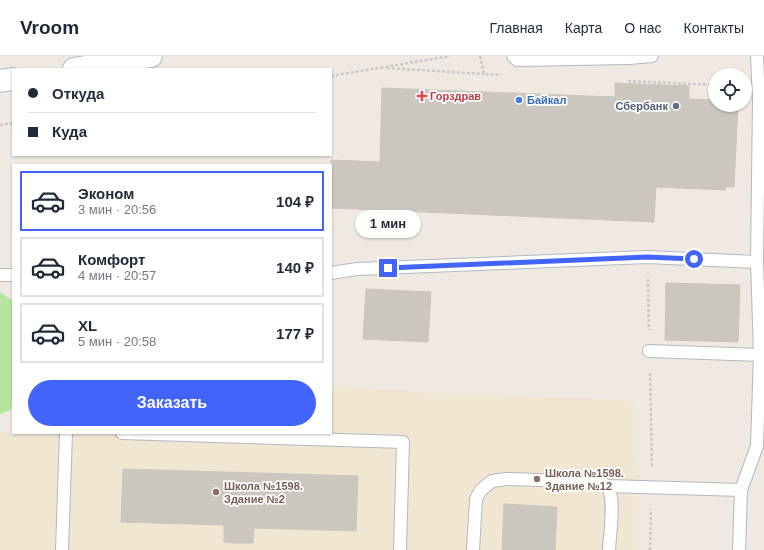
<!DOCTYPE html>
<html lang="ru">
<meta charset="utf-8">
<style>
:root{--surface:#fff;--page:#f2f2f3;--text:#1f2937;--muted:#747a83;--line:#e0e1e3;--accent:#4264fb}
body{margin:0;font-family:Helvetica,sans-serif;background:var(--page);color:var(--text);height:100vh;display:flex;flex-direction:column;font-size:15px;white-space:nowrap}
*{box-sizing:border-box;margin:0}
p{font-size:13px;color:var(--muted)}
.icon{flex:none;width:22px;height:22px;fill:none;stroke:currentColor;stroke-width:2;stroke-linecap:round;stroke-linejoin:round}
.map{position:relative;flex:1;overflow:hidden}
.drawer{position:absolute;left:12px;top:108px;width:320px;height:270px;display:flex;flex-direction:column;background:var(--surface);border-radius:0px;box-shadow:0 1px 3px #0004}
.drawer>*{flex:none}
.banner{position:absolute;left:12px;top:12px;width:320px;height:88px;border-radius:0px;box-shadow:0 1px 3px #0004;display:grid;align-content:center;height:88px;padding:0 16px;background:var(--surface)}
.controls{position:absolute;left:708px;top:12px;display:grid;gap:8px}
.controls a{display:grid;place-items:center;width:44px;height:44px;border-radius:50%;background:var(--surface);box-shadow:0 1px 3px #0004;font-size:20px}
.end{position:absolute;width:18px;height:18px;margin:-9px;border:5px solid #4264fb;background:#fff;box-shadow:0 0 0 2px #fff}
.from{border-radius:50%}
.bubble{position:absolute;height:28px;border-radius:14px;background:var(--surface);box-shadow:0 1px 3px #0004;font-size:13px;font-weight:600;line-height:28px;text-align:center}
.banner b{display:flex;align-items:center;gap:14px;height:38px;font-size:15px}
.banner b+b{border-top:1px solid var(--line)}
.banner i{width:10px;height:10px;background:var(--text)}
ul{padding:7px 0 0;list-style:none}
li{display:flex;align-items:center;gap:12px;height:60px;margin:0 8px 6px;padding:0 8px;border:2px solid var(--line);border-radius:0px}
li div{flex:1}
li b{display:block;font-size:15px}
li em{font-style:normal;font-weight:600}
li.selected{border-color:var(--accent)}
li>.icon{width:36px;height:36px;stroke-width:1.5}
.primary-button{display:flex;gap:8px;margin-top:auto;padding:8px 16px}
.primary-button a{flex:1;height:46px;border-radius:24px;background:var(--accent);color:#fff;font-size:16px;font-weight:600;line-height:46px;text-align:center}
header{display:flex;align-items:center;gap:24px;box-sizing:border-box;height:56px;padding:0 20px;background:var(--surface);border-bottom:1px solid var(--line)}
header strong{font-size:19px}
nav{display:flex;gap:22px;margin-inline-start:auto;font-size:14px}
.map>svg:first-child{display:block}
.education{fill:#f0e6d1}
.green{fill:#b6e59e}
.building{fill:#cbc7bf;stroke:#cbc5ba}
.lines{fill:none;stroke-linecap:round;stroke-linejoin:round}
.service-casing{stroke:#b4b7c1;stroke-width:14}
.secondary-casing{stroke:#b4b7c1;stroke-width:24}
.path{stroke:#c9c9c9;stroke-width:2.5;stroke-dasharray:3 2;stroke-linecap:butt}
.service{stroke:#fff;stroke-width:12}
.secondary{stroke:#fff;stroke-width:22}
.route{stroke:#4264fb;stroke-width:5}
.health-dot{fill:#e0444e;stroke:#fff;stroke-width:1.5}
.shop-dot{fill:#3f7fe0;stroke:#fff;stroke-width:1.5}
.service-dot{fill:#5c6f8a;stroke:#fff;stroke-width:1.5}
.education-dot{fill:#8d6e63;stroke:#fff;stroke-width:1.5}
.labels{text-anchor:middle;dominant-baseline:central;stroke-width:3.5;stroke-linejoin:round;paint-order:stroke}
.health-label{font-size:11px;font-weight:bold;fill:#be3a42;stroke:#fff;text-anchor:start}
.shop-label{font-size:11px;font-weight:bold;fill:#366cbe;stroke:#fff;text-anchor:start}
.service-label{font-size:11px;font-weight:bold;fill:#4e5e75;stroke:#fff;text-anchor:end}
.education-label{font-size:11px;font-weight:bold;fill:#785e54;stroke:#fff;text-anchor:start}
</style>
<header>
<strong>Vroom</strong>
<nav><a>Главная</a><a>Карта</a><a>О нас</a><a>Контакты</a></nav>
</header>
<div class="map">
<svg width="764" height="494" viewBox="0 0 764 494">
<rect width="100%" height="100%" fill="#efe9e1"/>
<polygon class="education" points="331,330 437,337 622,344 630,346 635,351 638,358 636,415 640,415 638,494 0,494 0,375 13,375 13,377 331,377"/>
<polygon class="green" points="0,236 10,243 13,244 13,347 10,354 0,358"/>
<g class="building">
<polygon points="615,27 689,30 689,43 715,44 715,49 738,49 734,131 726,131 725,134 656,131 654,166 331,152 331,104 380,106 382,32 615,41"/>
<polygon points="666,227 740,229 738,286 665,284"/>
<polygon points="366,233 431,236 428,286 363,283"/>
<polygon points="123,413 358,420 356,475 254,472 253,487 235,487 224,486 224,469 121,466"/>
<polygon points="504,448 557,451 555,494 502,494"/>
</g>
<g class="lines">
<g class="service-casing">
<g id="service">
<polyline points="513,0 517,4 629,2 652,0"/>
<polyline points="331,217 357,213 647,201 757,206 759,44 757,0"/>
<polyline points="0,219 13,219"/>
<polyline points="649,295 760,299"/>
<polyline points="122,377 403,386 400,494"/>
<path d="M 608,430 C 615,444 610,477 609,494"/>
<polyline points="741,434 757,390 760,299 757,206"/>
<polyline points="62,494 66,377"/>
<polyline points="473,494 476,443 481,434 492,425 506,423 600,426 608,430 741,434 739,494"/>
</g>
</g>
<g class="secondary-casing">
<g id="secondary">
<polyline points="74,13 151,0"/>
<polyline points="0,25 13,23"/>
</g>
</g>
<g class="path">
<polyline points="480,0 484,18 501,19"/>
<polyline points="387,12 484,18"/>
<polyline points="331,20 450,0"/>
<polyline points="628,25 715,29"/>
<polyline points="0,69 13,67"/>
<polyline points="648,223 649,274"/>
<polyline points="650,317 652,412"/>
<polyline points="650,494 651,453"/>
</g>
<use href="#service" class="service"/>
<use href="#secondary" class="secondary"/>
</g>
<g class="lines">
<polyline class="route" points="388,212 647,201 694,203"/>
</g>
<path class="health-dot" d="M420 34h4v4h4v4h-4v4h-4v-4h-4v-4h4z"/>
<circle class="shop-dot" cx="519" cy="44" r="4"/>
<circle class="service-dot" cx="676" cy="50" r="4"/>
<g class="education-dot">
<circle cx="537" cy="423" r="4"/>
<circle cx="216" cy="436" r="4"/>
</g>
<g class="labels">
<g class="health-label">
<text x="430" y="40">Горздрав</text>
</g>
<g class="shop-label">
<text x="527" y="44">Байкал</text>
</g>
<g class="service-label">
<text x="668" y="50">Сбербанк</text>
</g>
<g class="education-label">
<text x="545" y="417">Школа №1598.<tspan x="545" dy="13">Здание №12</tspan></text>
<text x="224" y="430">Школа №1598.<tspan x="224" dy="13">Здание №2</tspan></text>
</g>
</g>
</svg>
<div class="controls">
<a><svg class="icon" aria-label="locate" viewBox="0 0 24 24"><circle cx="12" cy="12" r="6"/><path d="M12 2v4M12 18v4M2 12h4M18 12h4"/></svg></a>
</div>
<i class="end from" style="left:694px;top:203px"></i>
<i class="end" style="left:388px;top:212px"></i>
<div class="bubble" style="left:355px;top:154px;width:66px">1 мин</div>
<div class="banner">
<b><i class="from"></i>Откуда</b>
<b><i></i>Куда</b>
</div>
<section class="drawer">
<ul>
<li class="selected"><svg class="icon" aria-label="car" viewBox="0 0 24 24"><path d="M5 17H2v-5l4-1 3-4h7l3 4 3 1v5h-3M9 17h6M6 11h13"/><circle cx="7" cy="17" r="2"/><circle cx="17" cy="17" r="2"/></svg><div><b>Эконом</b><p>3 мин · 20:56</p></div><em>104 ₽</em></li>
<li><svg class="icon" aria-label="car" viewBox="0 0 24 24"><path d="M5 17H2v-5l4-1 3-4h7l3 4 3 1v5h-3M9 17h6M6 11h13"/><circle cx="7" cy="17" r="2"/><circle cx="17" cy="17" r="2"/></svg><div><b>Комфорт</b><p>4 мин · 20:57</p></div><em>140 ₽</em></li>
<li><svg class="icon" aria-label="car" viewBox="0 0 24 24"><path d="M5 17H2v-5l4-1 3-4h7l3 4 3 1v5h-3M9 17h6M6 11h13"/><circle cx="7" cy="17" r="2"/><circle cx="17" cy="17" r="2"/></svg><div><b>XL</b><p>5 мин · 20:58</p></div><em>177 ₽</em></li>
</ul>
<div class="primary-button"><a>Заказать</a></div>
</section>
</div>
